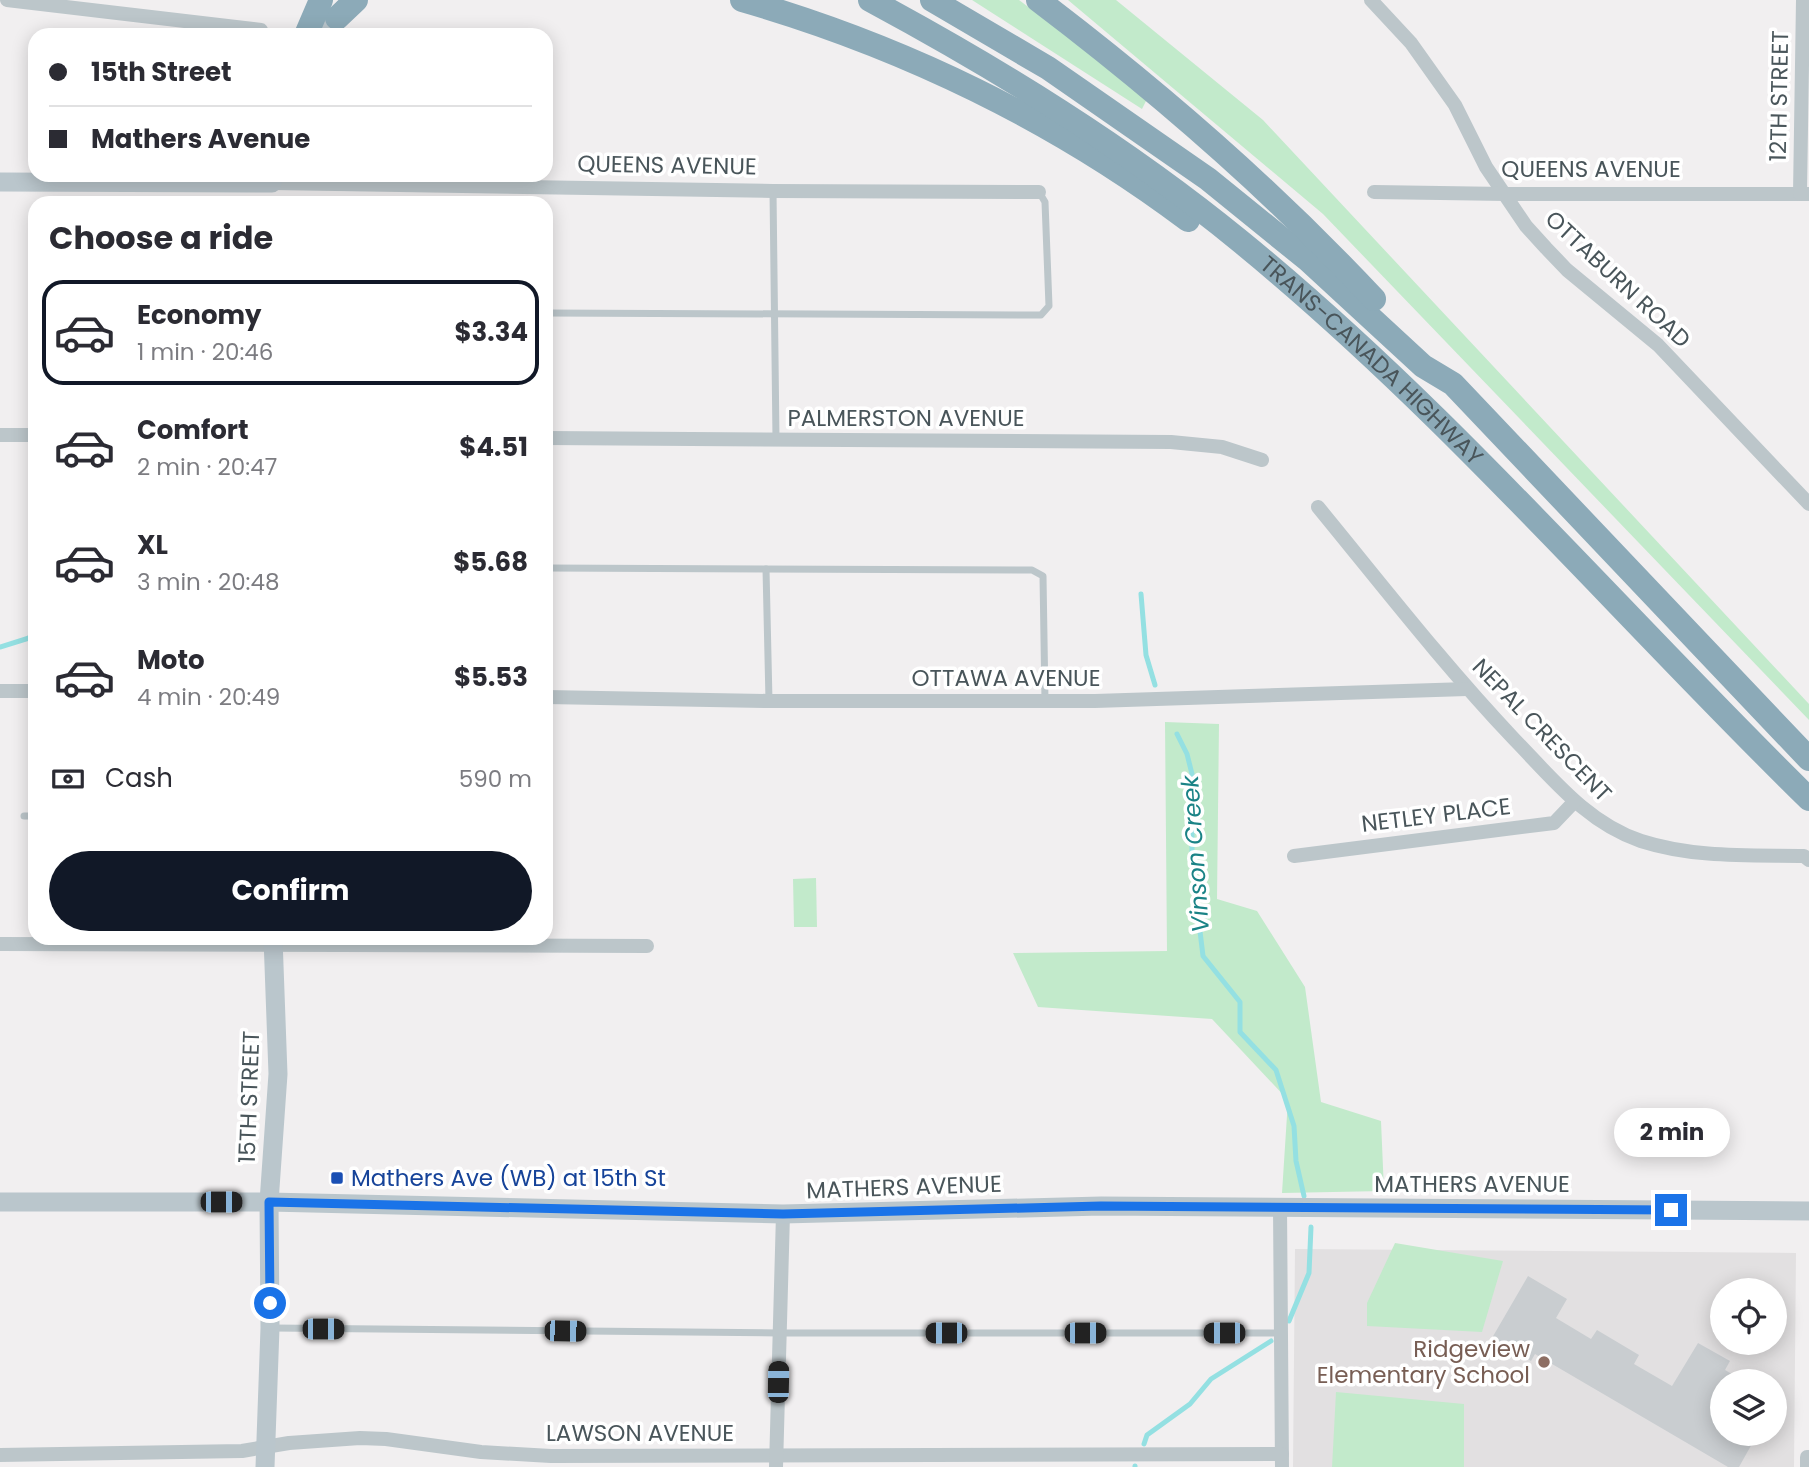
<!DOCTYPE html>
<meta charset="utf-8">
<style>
:root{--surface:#fff;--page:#f2f2f3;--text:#2b2b33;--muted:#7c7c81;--line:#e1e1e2;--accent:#111827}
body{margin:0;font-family:Poppins,sans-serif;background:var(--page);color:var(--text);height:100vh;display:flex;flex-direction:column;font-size:26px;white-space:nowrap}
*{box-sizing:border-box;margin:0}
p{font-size:23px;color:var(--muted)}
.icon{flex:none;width:38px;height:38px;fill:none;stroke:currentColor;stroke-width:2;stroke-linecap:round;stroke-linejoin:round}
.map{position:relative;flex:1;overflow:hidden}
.sheet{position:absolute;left:28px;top:196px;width:525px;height:749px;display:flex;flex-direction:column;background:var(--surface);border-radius:21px;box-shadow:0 4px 18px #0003}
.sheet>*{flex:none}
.hud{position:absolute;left:28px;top:28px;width:525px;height:154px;border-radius:21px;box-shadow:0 4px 18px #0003;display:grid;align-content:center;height:154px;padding:0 21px;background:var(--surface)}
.tools{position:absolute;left:1710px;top:1278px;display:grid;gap:14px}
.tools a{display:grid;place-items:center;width:77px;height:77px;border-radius:50%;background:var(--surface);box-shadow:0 4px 18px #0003;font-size:35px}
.end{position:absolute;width:32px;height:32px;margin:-16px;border:9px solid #1a73e8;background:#fff;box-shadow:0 0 0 4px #fff}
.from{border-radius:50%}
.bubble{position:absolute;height:49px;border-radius:24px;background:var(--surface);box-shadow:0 4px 18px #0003;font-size:23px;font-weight:700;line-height:49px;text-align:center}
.car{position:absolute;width:21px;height:42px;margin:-21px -10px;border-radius:9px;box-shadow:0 0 5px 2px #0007;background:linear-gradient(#222 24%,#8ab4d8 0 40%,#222 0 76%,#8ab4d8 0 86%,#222 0)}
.hud b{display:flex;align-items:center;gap:24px;height:66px;font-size:26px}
.hud b+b{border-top:2px solid var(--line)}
.hud i{width:18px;height:18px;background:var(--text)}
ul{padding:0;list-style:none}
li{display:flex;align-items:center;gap:21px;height:105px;margin:0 14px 10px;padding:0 7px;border:4px solid transparent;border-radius:21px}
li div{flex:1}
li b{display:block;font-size:26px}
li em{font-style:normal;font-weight:700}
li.current{border-color:var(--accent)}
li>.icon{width:63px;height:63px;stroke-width:1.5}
h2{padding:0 21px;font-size:32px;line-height:84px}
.pay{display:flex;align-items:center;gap:18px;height:77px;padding:0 21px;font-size:26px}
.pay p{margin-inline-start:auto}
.button{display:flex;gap:14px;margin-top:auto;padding:14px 21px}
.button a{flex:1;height:80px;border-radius:42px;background:var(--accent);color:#fff;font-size:28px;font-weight:700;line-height:80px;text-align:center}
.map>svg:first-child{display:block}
.education{fill:#e2e0e1;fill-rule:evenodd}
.green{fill:#c2eacb}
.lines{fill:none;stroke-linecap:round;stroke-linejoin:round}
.stream{stroke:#94e0e2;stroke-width:5}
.building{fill:#c9cdd0}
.lane{stroke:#bcc6ca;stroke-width:7}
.street{stroke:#bcc6ca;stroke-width:14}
.secondary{stroke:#bac6cc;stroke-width:19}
.highway{stroke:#8caab8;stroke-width:24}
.route{stroke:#1a73e8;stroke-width:9}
.transit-dot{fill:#1a4fb4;stroke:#fff;stroke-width:2.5}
.education-dot{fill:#8d6e63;stroke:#fff;stroke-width:2.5}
.labels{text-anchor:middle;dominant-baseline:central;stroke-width:7;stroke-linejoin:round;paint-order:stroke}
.street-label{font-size:23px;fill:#49555a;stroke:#fff}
.transit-label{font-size:23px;fill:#164399;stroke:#fff;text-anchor:start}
.education-label{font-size:23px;fill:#785e54;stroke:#fff;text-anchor:end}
.water-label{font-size:24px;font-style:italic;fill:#1a8386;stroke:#fff}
</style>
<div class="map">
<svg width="1809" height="1467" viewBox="0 0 1809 1467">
<rect width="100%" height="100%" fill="#f1eff0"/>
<path class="education" d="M 1295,1249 L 1796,1253 L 1794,1467 L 1293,1467 ZM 1722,1290 L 1774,1290 L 1774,1342 L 1722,1342 ZM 1722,1381 L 1774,1381 L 1774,1433 L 1722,1433 Z"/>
<g class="green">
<polygon points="972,0 1019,0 1148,97 1142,109"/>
<polygon points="1068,0 1116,0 1263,120 1809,704 1809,720 1323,214"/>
<polygon points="1165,722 1219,724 1217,899 1257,911 1305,987 1321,1102 1381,1121 1384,1191 1282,1193 1288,1100 1212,1019 1038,1007 1013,953 1167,951"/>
<polygon points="816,878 817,927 794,927 793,879"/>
<polygon points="1395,1243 1503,1261 1482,1332 1367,1326 1367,1303"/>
<polygon points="1336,1392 1464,1404 1464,1467 1332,1467"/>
</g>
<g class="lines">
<g class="stream">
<polyline points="1141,594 1146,655 1155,685"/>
<polyline points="0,647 29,638 35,629"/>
<polyline points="1177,734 1187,754 1192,774 1192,865 1203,956 1240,1002 1240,1032 1276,1070 1294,1126 1296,1161 1304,1196"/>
<polyline points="1289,1321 1309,1273 1311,1227"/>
<polyline points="1144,1444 1147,1435 1190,1404 1211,1379 1271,1341"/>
<polyline points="1135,1467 1135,1466"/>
</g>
</g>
<polygon class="building" points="1528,1276 1567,1299 1556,1318 1591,1339 1597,1330 1639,1355 1634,1364 1672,1386 1698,1343 1730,1361 1725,1370 1744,1381 1722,1381 1722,1433 1758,1433 1739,1467 1728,1467 1535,1354 1531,1361 1492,1338"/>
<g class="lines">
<g class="lane">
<polyline points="773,191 776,439"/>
<polyline points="546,313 1041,315 1049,306 1045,202 1039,192"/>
<polyline points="546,568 1032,570 1043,576 1045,701"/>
<polyline points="766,569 769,701"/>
<polyline points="24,816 35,816"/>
<polyline points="273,1328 779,1333 1280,1333"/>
</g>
<g class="street">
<polyline points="7,0 261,30"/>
<polyline points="1371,0 1411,43 1455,105 1486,167 1526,226 1546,248 1567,270 1658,345 1809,504"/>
<polyline points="272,183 773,191 1039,192"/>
<polyline points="1374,192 1506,194 1809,194"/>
<polyline points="1800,194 1803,0"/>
<polyline points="0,435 35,435"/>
<polyline points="546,438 1171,442 1222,447 1262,460"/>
<path d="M 1318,507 C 1382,585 1444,665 1514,739 C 1552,778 1587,823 1641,841 C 1694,858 1749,855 1804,856 L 1809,860"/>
<polyline points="0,691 35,691"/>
<polyline points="546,697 769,701 1095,701 1467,689"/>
<polyline points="1294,856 1554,823 1574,802"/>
<polyline points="0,944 647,946"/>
<polyline points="1280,1207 1282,1467"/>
<polyline points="0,1455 242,1451 289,1443 360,1438 386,1439 481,1452 551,1456 1282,1454"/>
<polyline points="776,1467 783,1214"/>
<polyline points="1807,1467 1807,1457 1809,1457"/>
</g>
<g class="secondary">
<polyline points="318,35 335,22 344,8"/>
<polyline points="0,182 272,183"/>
<polyline points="0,1202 269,1202 783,1214 1101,1206 1809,1211"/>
<polyline points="265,1467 270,1328 269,1202 278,1074 273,938"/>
</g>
<g class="highway">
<path d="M 742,0 C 902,46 1055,120 1188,220"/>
<path id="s1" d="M 870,0 C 1000,70 1125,147 1240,241 C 1446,409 1619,613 1809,799"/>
<polyline points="932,0 1048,68 1208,179 1308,260 1423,366 1453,384 1809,759"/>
<path d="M 1038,0 C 1158,91 1271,189 1374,299"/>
<polyline points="337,18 356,0"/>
<polyline points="306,35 321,0"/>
</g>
</g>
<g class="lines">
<polyline class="route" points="270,1303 269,1202 783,1214 1101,1206 1671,1210"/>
</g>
<rect class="transit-dot" x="330" y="1171" width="14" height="14" rx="3.5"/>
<circle class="education-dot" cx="1544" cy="1362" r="7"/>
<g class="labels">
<g class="street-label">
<text transform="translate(1779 96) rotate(-89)">12TH STREET</text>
<text transform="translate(667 165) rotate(1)">QUEENS AVENUE</text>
<text x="1591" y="169">QUEENS AVENUE</text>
<text transform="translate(1618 279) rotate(43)">OTTABURN ROAD</text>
<text stroke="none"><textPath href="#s1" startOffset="620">TRANS-CANADA HIGHWAY</textPath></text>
<text x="906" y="418">PALMERSTON AVENUE</text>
<text x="1006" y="678">OTTAWA AVENUE</text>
<text transform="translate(1542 730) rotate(46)">NEPAL CRESCENT</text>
<text transform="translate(1436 815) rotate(-7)">NETLEY PLACE</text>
<text transform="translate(249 1097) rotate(-88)">15TH STREET</text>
<text x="1472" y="1184">MATHERS AVENUE</text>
<text transform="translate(904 1187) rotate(-2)">MATHERS AVENUE</text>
<text x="640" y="1433">LAWSON AVENUE</text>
</g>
<g class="transit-label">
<text x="351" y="1178">Mathers Ave (WB) at 15th St</text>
</g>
<g class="education-label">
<text x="1530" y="1349">Ridgeview<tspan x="1530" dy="26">Elementary School</tspan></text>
</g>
<g class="water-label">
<text transform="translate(1195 854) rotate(-94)">Vinson Creek</text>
</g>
</g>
</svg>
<div class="tools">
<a><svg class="icon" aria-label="locate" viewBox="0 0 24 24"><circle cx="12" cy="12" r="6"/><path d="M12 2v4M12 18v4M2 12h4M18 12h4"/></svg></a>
<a><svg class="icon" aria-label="layers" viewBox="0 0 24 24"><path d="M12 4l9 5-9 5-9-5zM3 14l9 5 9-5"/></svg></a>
</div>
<i class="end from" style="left:270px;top:1303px"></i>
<i class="end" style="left:1671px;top:1210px"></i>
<div class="bubble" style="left:1614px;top:1108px;width:116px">2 min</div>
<i class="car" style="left:221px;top:1202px;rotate:90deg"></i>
<i class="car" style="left:323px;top:1329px;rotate:90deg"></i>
<i class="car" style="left:565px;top:1331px;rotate:91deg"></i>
<i class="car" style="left:946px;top:1333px;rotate:270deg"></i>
<i class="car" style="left:1085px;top:1333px;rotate:90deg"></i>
<i class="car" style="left:1224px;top:1333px;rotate:270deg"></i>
<i class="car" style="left:778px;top:1382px;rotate:1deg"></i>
<div class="hud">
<b><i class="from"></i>15th Street</b>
<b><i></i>Mathers Avenue</b>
</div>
<section class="sheet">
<h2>Choose a ride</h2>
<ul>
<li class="current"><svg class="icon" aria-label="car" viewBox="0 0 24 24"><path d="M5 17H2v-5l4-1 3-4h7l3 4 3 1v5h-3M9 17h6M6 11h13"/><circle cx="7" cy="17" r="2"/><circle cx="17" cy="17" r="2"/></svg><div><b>Economy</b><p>1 min · 20:46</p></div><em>$3.34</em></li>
<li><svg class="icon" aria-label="car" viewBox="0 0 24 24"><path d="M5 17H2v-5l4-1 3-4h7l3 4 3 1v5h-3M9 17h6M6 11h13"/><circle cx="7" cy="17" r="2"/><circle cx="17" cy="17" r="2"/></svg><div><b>Comfort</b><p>2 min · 20:47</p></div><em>$4.51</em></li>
<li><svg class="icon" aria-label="car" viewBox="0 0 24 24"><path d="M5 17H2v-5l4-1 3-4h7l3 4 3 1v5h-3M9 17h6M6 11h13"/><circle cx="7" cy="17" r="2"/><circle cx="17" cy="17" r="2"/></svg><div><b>XL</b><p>3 min · 20:48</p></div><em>$5.68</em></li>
<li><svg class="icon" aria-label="car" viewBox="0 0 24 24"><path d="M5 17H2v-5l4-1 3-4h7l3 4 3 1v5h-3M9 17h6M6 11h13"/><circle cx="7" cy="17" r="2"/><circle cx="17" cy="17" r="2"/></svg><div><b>Moto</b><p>4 min · 20:49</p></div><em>$5.53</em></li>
</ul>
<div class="pay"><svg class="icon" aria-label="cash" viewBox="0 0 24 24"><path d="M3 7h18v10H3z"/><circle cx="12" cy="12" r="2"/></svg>Cash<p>590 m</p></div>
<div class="button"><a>Confirm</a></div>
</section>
</div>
